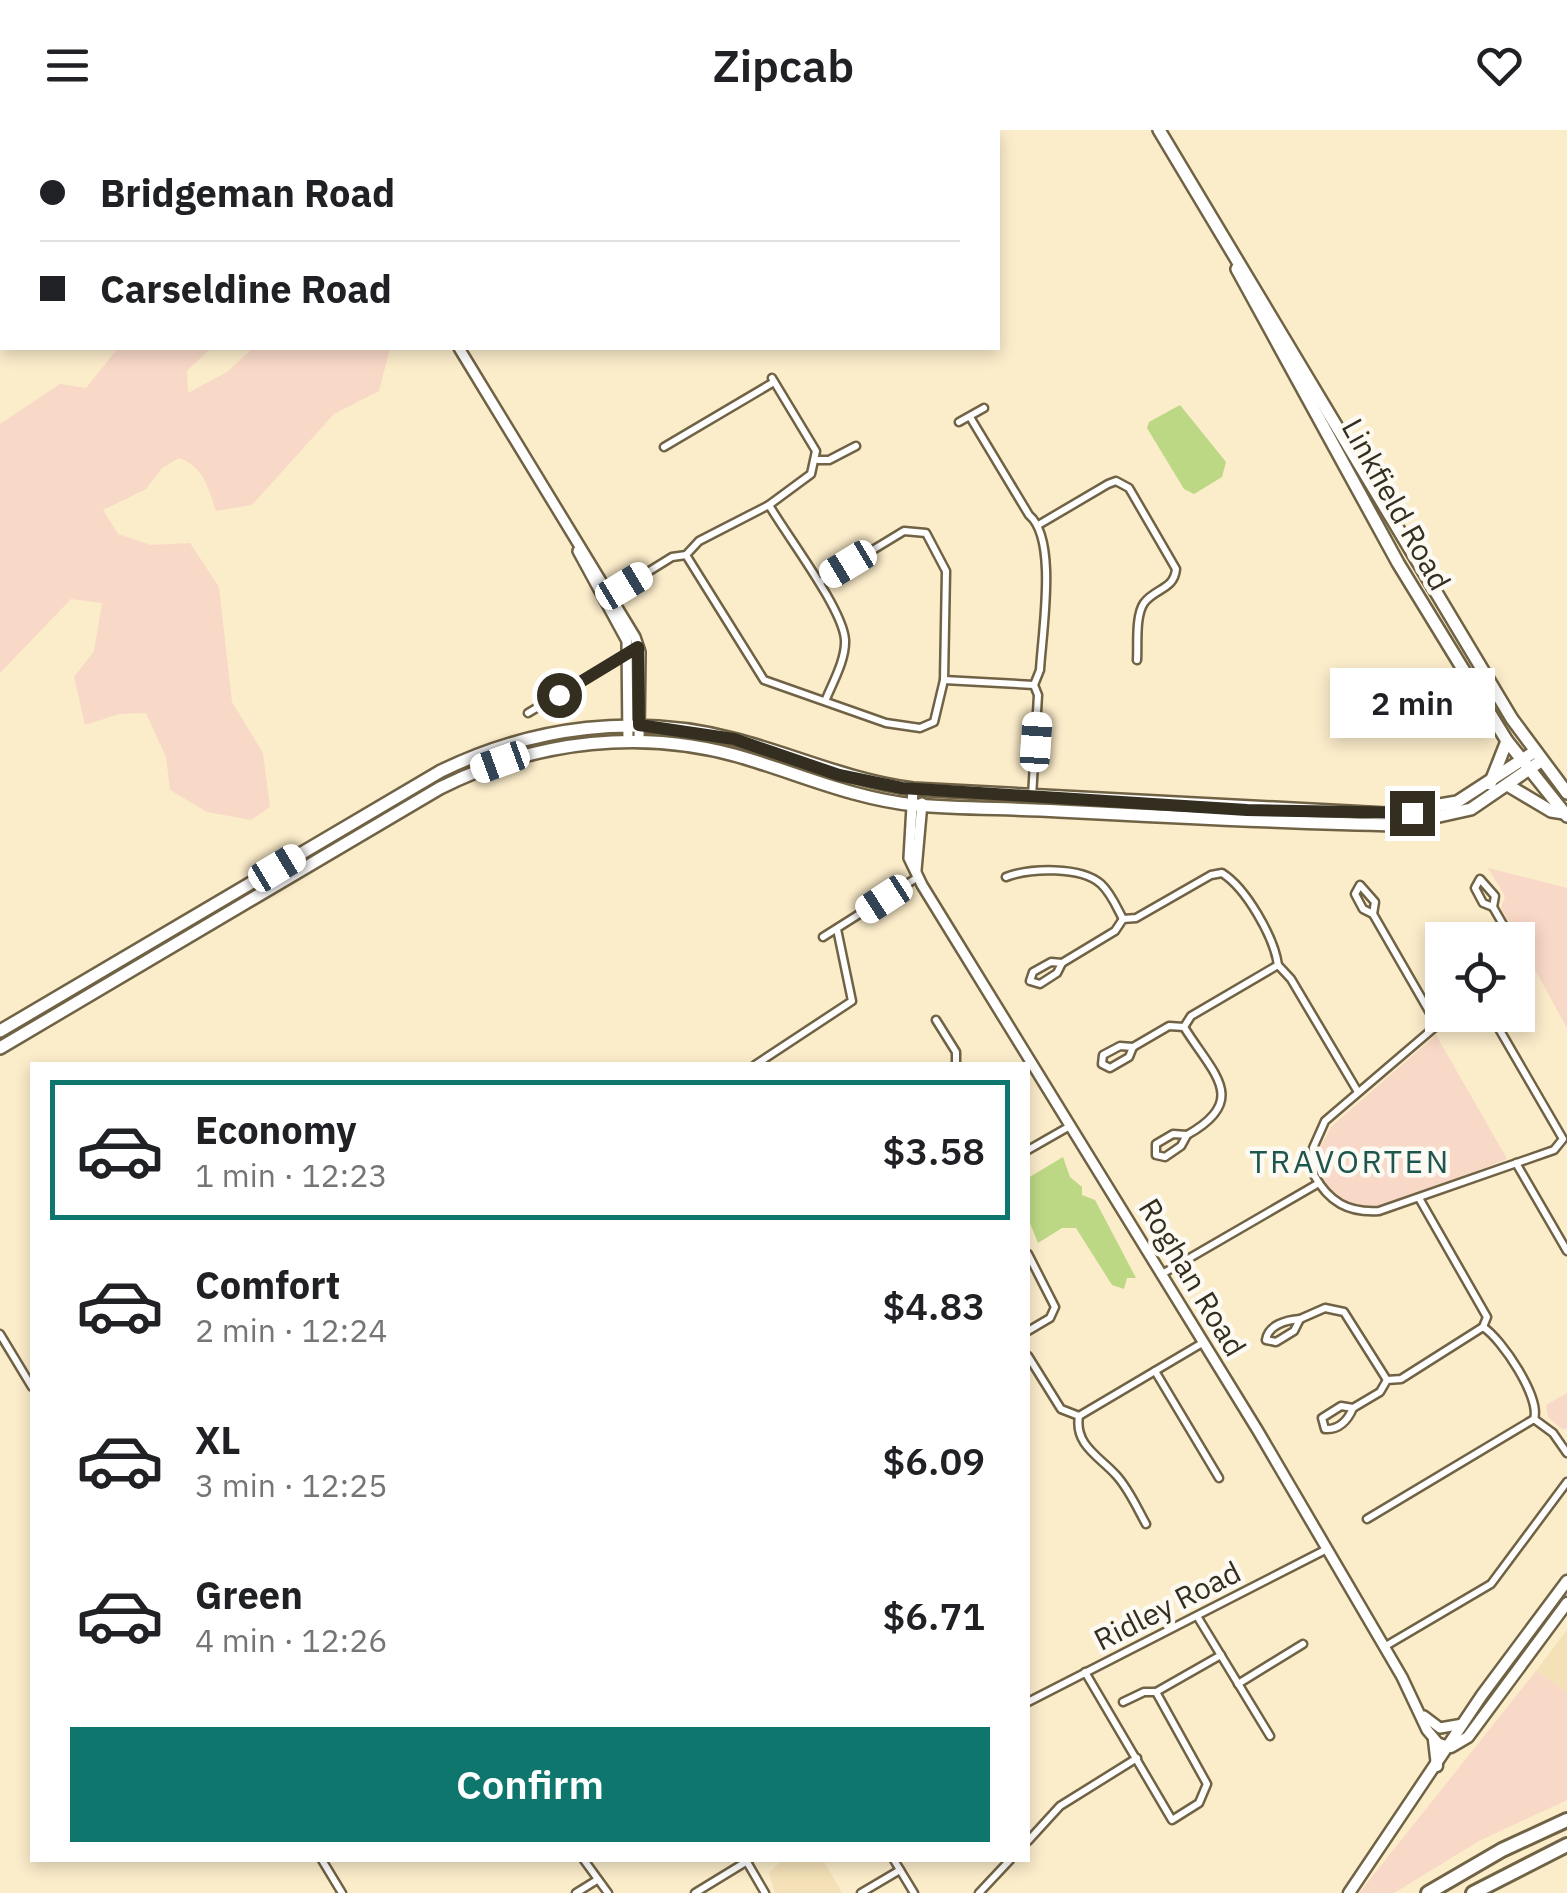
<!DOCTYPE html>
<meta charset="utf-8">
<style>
:root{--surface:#fff;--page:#f2f2f2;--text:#202124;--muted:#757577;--line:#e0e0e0;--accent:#0f766e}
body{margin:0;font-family:"IBM Plex Sans",sans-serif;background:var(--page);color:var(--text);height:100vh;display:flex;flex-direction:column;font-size:38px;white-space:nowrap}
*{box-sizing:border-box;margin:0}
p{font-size:32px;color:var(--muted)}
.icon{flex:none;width:55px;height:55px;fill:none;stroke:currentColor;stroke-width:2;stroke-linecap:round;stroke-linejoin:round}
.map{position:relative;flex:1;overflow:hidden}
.sheet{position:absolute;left:30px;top:932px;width:1000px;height:800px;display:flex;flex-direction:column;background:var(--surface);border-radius:0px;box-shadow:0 5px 15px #0003}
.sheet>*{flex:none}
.top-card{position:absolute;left:0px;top:0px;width:1000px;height:220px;box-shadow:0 5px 15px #0003;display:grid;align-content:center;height:220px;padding:0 40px;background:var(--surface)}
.buttons{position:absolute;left:1425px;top:792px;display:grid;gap:20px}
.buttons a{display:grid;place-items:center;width:110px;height:110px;border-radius:0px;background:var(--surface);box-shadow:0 5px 15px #0003;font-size:50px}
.end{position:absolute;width:45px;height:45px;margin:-22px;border:12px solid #342e21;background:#fff;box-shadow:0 0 0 5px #fff}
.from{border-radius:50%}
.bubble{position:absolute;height:70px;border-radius:0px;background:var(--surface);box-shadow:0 5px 15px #0003;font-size:32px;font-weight:600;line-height:70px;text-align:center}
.car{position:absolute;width:30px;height:60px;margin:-30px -15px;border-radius:12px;box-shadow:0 0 8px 2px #0007;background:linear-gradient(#fff 24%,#345 0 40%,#fff 0 76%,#345 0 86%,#fff 0)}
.top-card b{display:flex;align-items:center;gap:35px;height:95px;font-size:38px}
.top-card b+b{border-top:2px solid var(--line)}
.top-card i{width:25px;height:25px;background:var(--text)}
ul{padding:18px 0 0;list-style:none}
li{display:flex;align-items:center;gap:30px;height:140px;margin:0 20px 15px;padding:0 20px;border:5px solid transparent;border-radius:0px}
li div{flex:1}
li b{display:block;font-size:38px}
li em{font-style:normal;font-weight:600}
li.on{border-color:var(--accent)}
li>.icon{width:90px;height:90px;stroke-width:1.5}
.cta{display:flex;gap:20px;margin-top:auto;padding:20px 40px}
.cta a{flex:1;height:115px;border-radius:0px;background:var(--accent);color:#fff;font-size:40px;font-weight:600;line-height:115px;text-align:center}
header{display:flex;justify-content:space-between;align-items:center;height:130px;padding:0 40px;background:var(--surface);font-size:45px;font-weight:600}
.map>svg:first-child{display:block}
.built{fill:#f4e1b8}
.green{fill:#f8d8c7}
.water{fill:#bcd885}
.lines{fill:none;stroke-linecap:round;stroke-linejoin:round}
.minor-casing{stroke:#706244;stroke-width:11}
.tertiary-casing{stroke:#706244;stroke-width:14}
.secondary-casing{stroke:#706244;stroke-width:15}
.primary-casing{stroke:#706244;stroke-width:16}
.motorway-casing{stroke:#706244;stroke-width:18}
.minor{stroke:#fff;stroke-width:6}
.tertiary{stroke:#fff;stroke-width:9}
.secondary{stroke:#fff;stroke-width:10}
.primary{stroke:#fff;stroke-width:11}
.motorway{stroke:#fff;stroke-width:12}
.route{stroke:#342e21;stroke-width:12}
.labels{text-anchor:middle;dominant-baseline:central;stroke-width:9;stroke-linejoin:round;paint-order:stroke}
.street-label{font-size:30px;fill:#342e21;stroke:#fdfaf3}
.neighbourhood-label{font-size:32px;letter-spacing:2.5px;fill:#1e564d;stroke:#fdfaf3}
</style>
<header><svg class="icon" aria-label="menu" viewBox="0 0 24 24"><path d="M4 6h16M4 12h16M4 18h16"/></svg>Zipcab<svg class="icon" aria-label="heart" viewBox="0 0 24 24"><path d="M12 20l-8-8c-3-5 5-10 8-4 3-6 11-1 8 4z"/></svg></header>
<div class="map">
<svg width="1567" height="1763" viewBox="0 0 1567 1763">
<rect width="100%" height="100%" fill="#fbecca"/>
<g class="built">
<polygon points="1567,1500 1567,1563 1536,1541"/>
<polygon points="782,1730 823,1730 842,1763 775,1763 769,1743"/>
</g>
<g class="green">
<polygon points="0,0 154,0 2,2 0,97"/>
<polygon points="328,0 525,0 526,2 329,2"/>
<path d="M 118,218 L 211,218 L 187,241 L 188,263 L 227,242 L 253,218 L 390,218 L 379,261 L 334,284 L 252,375 L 216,381 C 208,357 204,337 179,328 L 162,338 L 146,359 L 103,380 L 118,404 L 151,415 L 190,413 L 219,457 L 232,572 L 263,623 L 270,677 L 251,690 L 207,682 L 170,660 L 166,627 L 146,583 L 119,584 L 85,595 L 74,547 L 94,521 L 102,473 L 71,469 L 0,543 L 0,294 L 60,254 L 86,258 Z"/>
<polygon points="1488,738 1567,758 1567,898 1501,778 1505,766"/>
<path d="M 1436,905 L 1507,1029 C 1475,1041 1391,1079 1362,1077 C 1343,1075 1328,1060 1320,1043 L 1319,1019 L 1332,996 Z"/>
<polygon points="1567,1263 1567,1298 1563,1300 1548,1287 1546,1275"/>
<polygon points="1536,1541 1567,1563 1567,1670 1479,1711 1394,1763 1359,1763"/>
</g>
<g class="water">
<polygon points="1180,275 1226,332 1222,347 1194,364 1184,359 1147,298 1149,292"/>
<polygon points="1063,1027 1070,1047 1082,1057 1082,1065 1095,1070 1136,1148 1127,1148 1124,1159 1112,1155 1076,1098 1062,1098 1038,1113 1028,1088 1028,1048"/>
</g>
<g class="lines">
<g class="minor-casing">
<g id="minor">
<path d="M 970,287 L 1029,385 C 1058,409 1042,502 1040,540 L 1034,555 L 1038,565 L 1032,667"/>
<polyline points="959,292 984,278"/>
<polyline points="664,317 774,252"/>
<polyline points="818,330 829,330 856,316"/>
<path d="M 769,375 C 787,406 843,479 845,510 C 846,529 833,552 826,569"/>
<path d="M 1040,394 L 1108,354 L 1116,351 L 1129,358 L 1176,439 C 1174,460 1155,458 1144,473 C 1135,486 1138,515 1137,530"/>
<polyline points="686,425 764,550 886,593 920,598 934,592 944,550 946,441 926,403 904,401 820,452"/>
<polyline points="609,466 672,427 686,425 699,411 769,375 811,344 816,321 772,248"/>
<polyline points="944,550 1034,555"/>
<polyline points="528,583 639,517"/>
<path d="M 1006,747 C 1030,738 1081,736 1101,754 C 1111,763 1117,778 1123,789"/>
<polygon points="1480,749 1495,766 1493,777 1483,773 1475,758"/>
<polygon points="1360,755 1375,772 1373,784 1363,779 1355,764"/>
<polyline points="1493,777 1512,810"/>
<polyline points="1373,784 1437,895"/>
<polyline points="823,807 918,747"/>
<polygon points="1051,832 1062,833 1057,843 1040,854 1030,851 1033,842"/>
<path d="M 1062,833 L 1115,801 L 1123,789 L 1136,788 L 1211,745 L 1222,743 C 1246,758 1274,807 1278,835"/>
<path d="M 1449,885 L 1325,991 L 1313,1018 L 1314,1045 C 1329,1072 1348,1083 1379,1081 L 1554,1020 L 1563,1009 L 1491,885"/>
<polyline points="936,890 956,922 956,935"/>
<path d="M 1184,897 C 1213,944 1250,970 1187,1005"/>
<polygon points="1120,916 1133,917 1129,927 1110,938 1102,934 1103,925"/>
<polyline points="1133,917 1169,896 1184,897 1191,886 1278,835 1291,849 1358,962"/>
<polyline points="755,935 852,871 837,799"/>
<polygon points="1173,1004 1187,1005 1181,1016 1165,1027 1156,1025 1156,1014"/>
<polyline points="1028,1020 1070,996"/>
<polyline points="1516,1033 1567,1121"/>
<polyline points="1028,1124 1055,1177 1050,1188 1028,1201"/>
<polyline points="1162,1144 1319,1053"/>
<polyline points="1300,1189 1325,1178 1344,1182 1387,1250"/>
<path d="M 1300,1189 L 1294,1201 L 1276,1212 L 1266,1210 C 1268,1195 1286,1190 1300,1189 Z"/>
<polyline points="0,1204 32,1257"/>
<polyline points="1028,1226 1061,1279 1079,1286"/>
<polyline points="1155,1241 1219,1348"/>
<path d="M 1341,1276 L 1353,1278 C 1348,1290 1339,1300 1325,1299 L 1322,1288 Z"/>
<polyline points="1353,1278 1380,1262 1387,1250 1401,1249 1483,1197 1487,1187 1419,1068"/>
<polyline points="1534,1289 1553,1303 1567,1323"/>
<path d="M 1367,1389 L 1534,1289 C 1541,1268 1502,1209 1483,1197"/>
<path d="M 1146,1394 C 1137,1378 1129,1359 1116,1345 C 1100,1327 1074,1315 1079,1286 L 1204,1212"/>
<polyline points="1197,1486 1270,1606"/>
<polyline points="1384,1517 1491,1454 1567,1352"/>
<polyline points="1085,1542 1172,1690 1199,1673 1207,1654 1156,1562 1221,1525"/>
<polyline points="1238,1554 1303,1514"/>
<polyline points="1028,1572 1327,1419"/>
<polyline points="1123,1572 1144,1562 1156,1562"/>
<polyline points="1028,1711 1060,1676 1137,1628"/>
<polyline points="322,1730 342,1763"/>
<polyline points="584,1730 608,1763"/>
<polyline points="894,1730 914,1763"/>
<polyline points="747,1732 765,1763"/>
<polyline points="576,1763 597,1750"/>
<polyline points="695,1763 749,1730"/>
<polyline points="861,1763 900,1740"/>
<polyline points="979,1763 1010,1730"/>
</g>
</g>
<g class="tertiary-casing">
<g id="tertiary">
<polyline points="0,143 2,141"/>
<polyline points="459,218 635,507 640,522 639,611"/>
<polyline points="578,421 627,511 628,611"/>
<polyline points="913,659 909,728 922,755 1258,1301 1402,1547 1427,1600 1438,1613 1450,1617"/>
<polyline points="916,740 922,673"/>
<polyline points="1424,1586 1440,1598 1463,1594"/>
</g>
</g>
<g class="secondary-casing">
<g id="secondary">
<polyline points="1434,1610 1437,1636"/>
<polyline points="1451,1617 1468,1607 1567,1473"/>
<polyline points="1349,1763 1482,1565 1567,1451"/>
</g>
</g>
<g class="primary-casing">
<g id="primary">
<polyline points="1159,0 1512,589 1567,663"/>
<polyline points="1237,139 1398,433 1507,611 1567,686"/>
<polyline points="1490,654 1507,611"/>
<polyline points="1509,656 1551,681 1564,683"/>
<path d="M 0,901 L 441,641 C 534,596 637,583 737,610 C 797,626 851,651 913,659 L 1387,684 L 1457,672 L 1534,622"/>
<path d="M 0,918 L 440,658 C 536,610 645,597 748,629 C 804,646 856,669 915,675 C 963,679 1011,678 1059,681 C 1172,687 1285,693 1399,695 L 1471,679 L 1541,631"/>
</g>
</g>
<g class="motorway-casing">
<g id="motorway">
<polyline points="1428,1763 1502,1720 1567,1690"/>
<polyline points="1473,1763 1567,1715"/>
</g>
</g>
<use href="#minor" class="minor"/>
<use href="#tertiary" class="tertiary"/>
<use href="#secondary" class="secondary"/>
<use href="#primary" class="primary"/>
<use href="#motorway" class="motorway"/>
</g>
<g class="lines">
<polyline class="route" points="559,565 638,517 639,595 734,609 839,645 902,658 1247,680 1412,683"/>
</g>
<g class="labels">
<g class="street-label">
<text transform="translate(1397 374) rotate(61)">Linkfield Road</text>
<text transform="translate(1193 1147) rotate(59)">Roghan Road</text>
<text transform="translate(1167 1475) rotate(-27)">Ridley Road</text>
</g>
<g class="neighbourhood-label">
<text x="1350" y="1031">TRAVORTEN</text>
</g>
</g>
</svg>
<div class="buttons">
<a><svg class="icon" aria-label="locate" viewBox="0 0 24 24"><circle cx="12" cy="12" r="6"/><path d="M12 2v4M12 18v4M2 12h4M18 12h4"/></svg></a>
</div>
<i class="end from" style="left:559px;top:565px"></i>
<i class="end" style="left:1412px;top:683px"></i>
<div class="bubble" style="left:1330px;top:538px;width:165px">2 min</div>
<i class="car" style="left:848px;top:434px;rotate:239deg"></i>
<i class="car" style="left:624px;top:456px;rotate:59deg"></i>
<i class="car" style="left:1036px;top:612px;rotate:4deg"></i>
<i class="car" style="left:500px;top:632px;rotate:250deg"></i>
<i class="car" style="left:277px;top:738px;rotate:59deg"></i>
<i class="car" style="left:884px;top:769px;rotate:237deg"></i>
<div class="top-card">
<b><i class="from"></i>Bridgeman Road</b>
<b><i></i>Carseldine Road</b>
</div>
<section class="sheet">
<ul>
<li class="on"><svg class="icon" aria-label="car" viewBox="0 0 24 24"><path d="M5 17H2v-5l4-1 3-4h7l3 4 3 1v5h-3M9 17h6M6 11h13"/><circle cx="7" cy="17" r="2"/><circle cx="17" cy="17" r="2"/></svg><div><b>Economy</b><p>1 min · 12:23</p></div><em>$3.58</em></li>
<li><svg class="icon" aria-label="car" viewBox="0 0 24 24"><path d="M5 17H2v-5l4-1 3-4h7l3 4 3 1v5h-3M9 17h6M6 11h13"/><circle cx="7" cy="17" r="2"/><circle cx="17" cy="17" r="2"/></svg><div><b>Comfort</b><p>2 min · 12:24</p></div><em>$4.83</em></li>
<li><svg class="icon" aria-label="car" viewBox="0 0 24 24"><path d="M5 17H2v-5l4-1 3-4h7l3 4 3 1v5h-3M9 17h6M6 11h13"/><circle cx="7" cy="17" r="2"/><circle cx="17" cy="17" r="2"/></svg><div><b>XL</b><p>3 min · 12:25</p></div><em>$6.09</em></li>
<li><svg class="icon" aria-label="car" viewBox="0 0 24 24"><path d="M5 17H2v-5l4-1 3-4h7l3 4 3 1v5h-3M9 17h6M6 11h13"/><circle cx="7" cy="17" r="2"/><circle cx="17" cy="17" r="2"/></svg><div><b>Green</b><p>4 min · 12:26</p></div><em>$6.71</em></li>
</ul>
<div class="cta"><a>Confirm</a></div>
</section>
</div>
